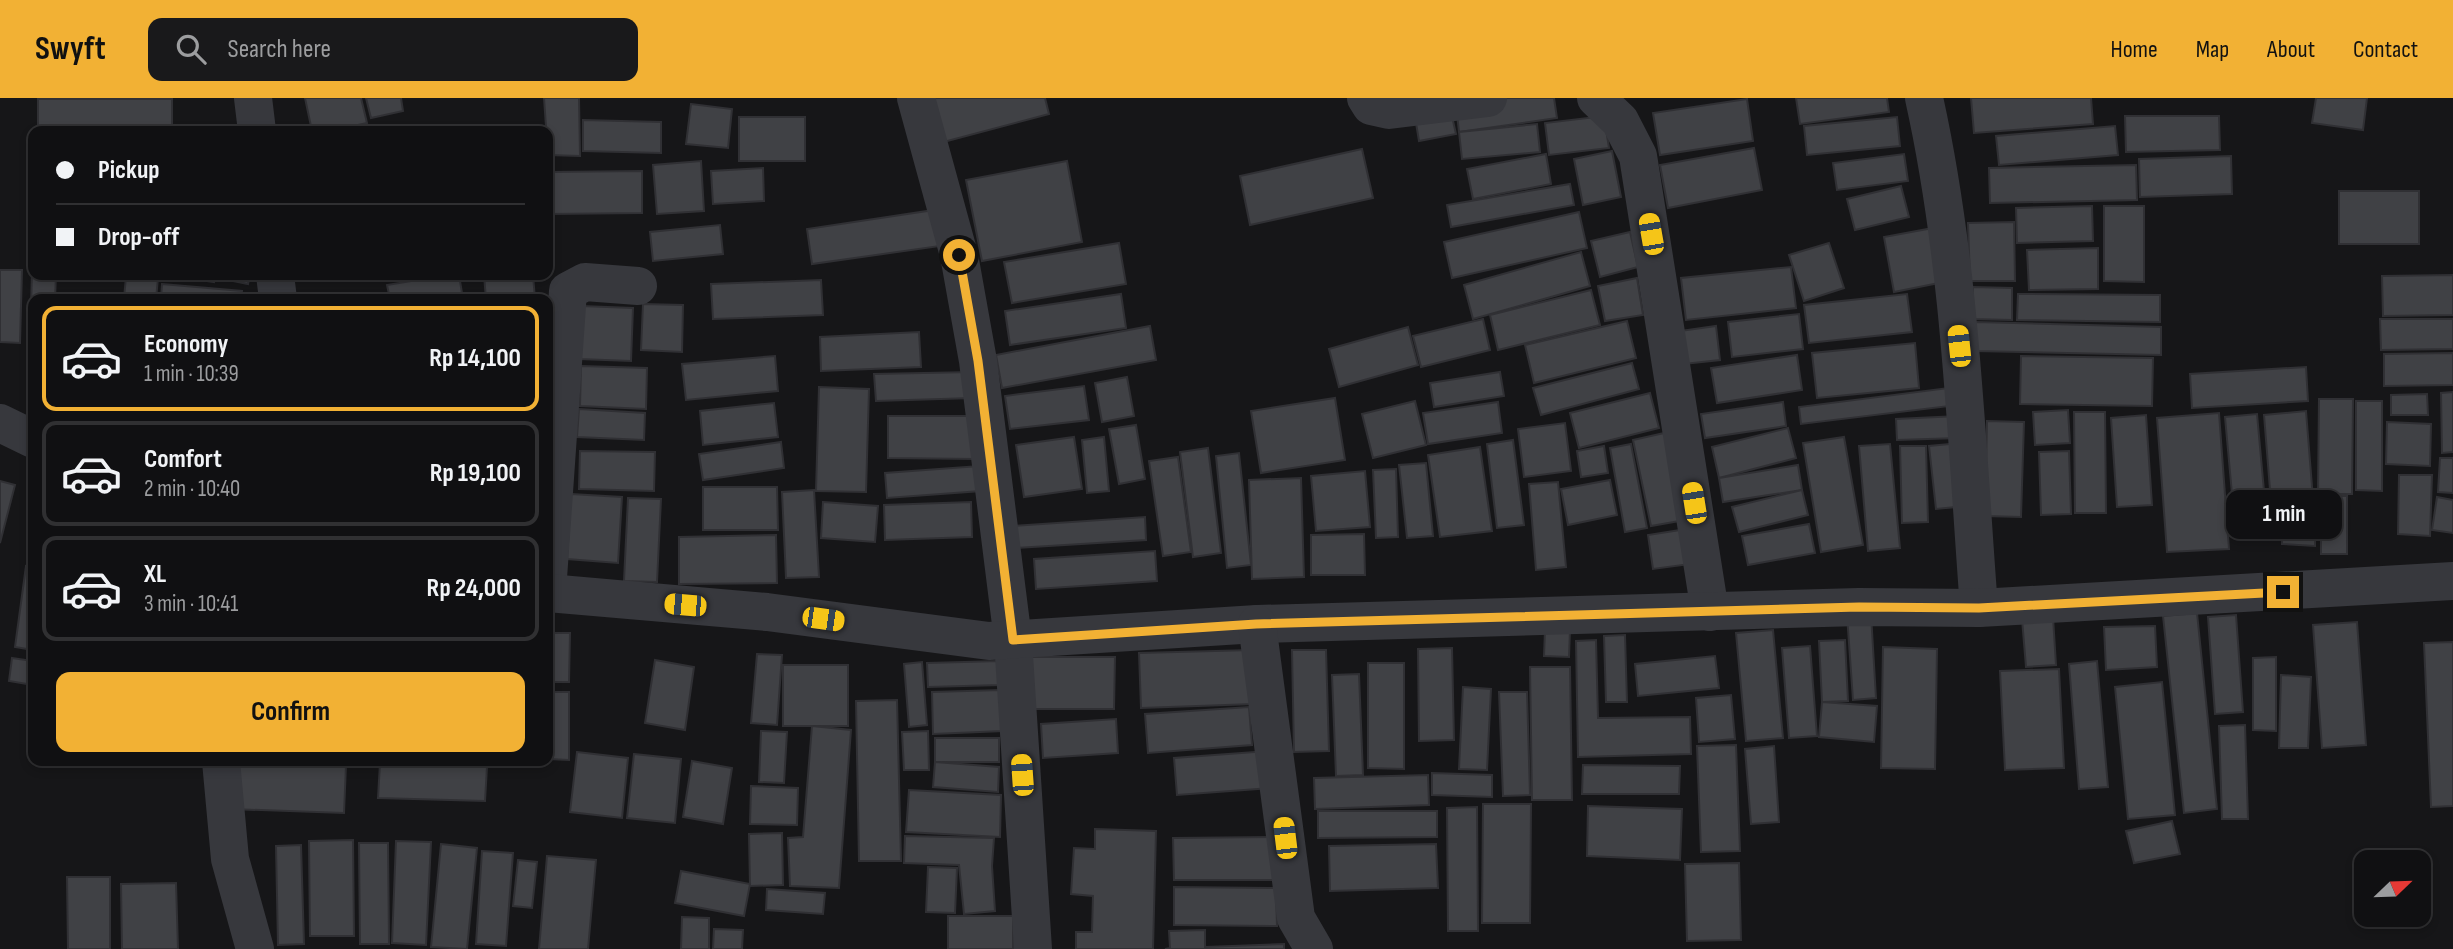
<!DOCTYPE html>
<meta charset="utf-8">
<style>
:root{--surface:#101012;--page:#19191b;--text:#f1f3f6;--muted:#9c9d9f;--line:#303032;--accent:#f2b134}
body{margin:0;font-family:"Sofia Sans Condensed",sans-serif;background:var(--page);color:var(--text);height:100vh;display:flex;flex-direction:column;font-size:26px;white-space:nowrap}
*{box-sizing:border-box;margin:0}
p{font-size:23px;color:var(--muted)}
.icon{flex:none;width:38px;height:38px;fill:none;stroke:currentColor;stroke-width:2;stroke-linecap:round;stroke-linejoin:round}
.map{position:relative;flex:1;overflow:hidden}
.drawer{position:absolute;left:28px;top:196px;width:525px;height:472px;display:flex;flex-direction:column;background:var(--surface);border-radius:14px;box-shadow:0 4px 10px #0003,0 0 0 2px var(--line)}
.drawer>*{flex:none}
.guide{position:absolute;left:28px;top:28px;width:525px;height:154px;border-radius:14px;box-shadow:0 4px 10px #0003,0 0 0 2px var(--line);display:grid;align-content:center;height:154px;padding:0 28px;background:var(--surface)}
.needle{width:46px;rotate:67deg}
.tools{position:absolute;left:2354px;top:752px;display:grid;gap:14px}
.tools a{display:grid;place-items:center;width:77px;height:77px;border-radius:14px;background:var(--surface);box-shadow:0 4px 10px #0003,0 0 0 2px var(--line);font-size:35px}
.end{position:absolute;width:32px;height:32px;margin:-16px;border:9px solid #f2b134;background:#111;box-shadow:0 0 0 4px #111}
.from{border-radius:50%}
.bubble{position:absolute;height:49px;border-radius:14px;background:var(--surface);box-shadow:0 4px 10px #0003,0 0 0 2px var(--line);font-size:23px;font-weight:700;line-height:49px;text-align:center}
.car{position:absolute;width:21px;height:42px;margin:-21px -10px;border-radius:9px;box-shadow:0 0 5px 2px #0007;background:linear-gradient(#f5c518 24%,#345 0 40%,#f5c518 0 76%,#345 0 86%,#f5c518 0)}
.guide b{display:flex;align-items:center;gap:24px;height:66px;font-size:26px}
.guide b+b{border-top:2px solid var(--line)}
.guide i{width:18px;height:18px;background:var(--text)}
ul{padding:12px 0 0;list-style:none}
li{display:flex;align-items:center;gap:21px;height:105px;margin:0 14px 10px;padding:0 14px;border:4px solid var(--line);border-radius:14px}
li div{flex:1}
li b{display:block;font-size:26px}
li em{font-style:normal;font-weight:700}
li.selected{border-color:var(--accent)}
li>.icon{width:63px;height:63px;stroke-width:1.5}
.button{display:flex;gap:14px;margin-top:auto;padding:14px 28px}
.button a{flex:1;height:80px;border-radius:14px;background:var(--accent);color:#111;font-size:28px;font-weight:700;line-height:80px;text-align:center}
header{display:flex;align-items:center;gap:42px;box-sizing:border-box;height:98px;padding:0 35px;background:var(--accent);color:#111}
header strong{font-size:33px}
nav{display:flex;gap:38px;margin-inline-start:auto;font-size:24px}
.search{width:490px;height:63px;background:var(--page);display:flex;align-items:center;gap:18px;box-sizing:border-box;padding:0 24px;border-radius:14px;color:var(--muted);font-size:26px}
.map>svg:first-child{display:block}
.building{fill:#404145;stroke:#303034;stroke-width:2}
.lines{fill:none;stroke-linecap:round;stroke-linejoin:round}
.minor{stroke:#37383d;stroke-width:38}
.route{stroke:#f2b134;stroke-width:9}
</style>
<header>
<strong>Swyft</strong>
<div class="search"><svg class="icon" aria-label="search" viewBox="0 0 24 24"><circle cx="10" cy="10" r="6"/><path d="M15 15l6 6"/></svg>Search here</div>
<nav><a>Home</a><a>Map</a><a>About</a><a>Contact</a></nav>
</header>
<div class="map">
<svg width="2453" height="851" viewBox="0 0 2453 851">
<rect width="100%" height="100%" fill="#161618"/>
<g class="building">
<polygon points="305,0 361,0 367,25 330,33 312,33"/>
<polygon points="366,0 401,0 403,13 371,20"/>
<polygon points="544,0 579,0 580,58 548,57"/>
<polygon points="924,0 1045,0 1049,16 936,46"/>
<polygon points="1506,0 1554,0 1557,20 1459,34 1456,7"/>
<polygon points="1796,0 1887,0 1889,14 1800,26"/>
<polygon points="1971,0 2091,0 2093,26 1974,35"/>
<polygon points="2316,0 2367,0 2363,32 2312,25"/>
<rect x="38" y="1" width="134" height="32"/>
<polygon points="1747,1 1753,43 1660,57 1653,15"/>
<polygon points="1449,5 1456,36 1419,43 1414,13"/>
<polygon points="691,6 732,11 728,50 686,46"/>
<polygon points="1604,18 1609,50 1549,57 1545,25"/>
<polygon points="2125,18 2219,18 2220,52 2126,54"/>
<rect x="739" y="19" width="66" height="44"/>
<polygon points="1897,19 1900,48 1807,57 1804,28"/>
<polygon points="583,22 661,24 661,55 583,53"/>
<polygon points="1537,26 1540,54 1462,61 1459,34"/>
<polygon points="2115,28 2118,57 1999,67 1996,38"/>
<polygon points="1754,50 1762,92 1668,110 1660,67"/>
<polygon points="1362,51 1373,100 1250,127 1240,78"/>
<polygon points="1612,53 1621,99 1583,107 1574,61"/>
<polygon points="1546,56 1551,86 1473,101 1467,71"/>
<polygon points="1904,56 1908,83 1837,92 1833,65"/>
<polygon points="2231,58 2232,96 2140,99 2139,61"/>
<polygon points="701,63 704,113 657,116 653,67"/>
<polygon points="1067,63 1082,144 982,163 966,82"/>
<polygon points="2136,67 2137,102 1990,105 1989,70"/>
<polygon points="763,70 764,103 713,106 711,73"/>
<polygon points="642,73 642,115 548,116 548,74"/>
<polygon points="1570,86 1574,107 1451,129 1447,107"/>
<polygon points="1901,88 1909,119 1855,132 1847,101"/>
<rect x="2339" y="93" width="80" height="53"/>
<polygon points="2092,108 2093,143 2017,145 2016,110"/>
<polygon points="2104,108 2144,108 2144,184 2104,183"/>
<polygon points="934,112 940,148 812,166 807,131"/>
<polygon points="1579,114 1587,150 1452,180 1444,144"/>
<polygon points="2014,124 2015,183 1970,183 1968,125"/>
<polygon points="720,127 723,156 653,163 650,134"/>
<polygon points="1933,130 1944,184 1894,194 1884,139"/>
<polygon points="1630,134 1638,169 1600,179 1591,143"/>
<polygon points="33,137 33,177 56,177 55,201 33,201 33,248 30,247"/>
<polygon points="1119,145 1126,186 1012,205 1004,164"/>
<polygon points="1829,145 1844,190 1804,203 1789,157"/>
<polygon points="2098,150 2098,191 2029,192 2027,152"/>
<polygon points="1581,154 1590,188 1473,221 1464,187"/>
<polygon points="1791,169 1796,210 1686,222 1681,180"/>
<polygon points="0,172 22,172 20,245 0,244"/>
<polygon points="168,177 215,177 214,184"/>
<polygon points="223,177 250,177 248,186 223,181"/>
<polygon points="447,177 459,177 463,201 390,201 387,187"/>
<polygon points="484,177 533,177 535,201 486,201"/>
<polygon points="2453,177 2453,217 2383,218 2382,178"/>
<polygon points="126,178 158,180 156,201 124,201"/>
<polygon points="1637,180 1643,217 1605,223 1598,188"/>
<polygon points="821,182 823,217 713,221 711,186"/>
<polygon points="162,186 242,193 241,201 161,201"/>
<polygon points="1973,189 2012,190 2012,222 1971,221"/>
<polygon points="1591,192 1600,227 1498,252 1490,217"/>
<polygon points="1121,196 1126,230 1010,247 1005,213"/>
<polygon points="1907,196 1912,234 1809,245 1804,207"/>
<polygon points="2018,196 2160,197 2160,224 2017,222"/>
<polygon points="643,206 683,207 682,254 641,252"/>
<polygon points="581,208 633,210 631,263 579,261"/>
<polygon points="1799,216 1803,251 1732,259 1728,224"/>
<polygon points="1483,221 1490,252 1421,269 1413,238"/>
<polygon points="2380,221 2453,221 2453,251 2381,252"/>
<polygon points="1627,223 1636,260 1534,285 1525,247"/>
<polygon points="1975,224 2161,229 2161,257 1975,253"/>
<polygon points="1150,228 1156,262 1002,290 996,257"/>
<polygon points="1716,228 1720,262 1684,266 1680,233"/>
<polygon points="1408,229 1418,267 1339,289 1329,251"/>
<polygon points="919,234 921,269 821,273 820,239"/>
<polygon points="1915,245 1919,290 1817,300 1812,255"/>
<polygon points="2453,255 2453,287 2384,288 2384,256"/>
<polygon points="1797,257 1802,292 1717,305 1711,270"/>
<polygon points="775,258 778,293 686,302 682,266"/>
<polygon points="2021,258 2153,260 2152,308 2020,306"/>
<polygon points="1632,265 1639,291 1541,317 1533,290"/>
<polygon points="581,268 647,270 646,311 580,308"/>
<polygon points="2306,269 2308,303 2192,310 2190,276"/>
<polygon points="973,274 973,300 876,303 874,276"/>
<polygon points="1500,274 1504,298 1434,309 1430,285"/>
<polygon points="1127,279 1134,318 1102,324 1095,285"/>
<polygon points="1084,288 1089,322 1010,331 1005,298"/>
<polygon points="819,289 869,291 866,394 816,393"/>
<polygon points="1956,289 1958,307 1801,326 1799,309"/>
<polygon points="2453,294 2453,354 2442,355 2441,295"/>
<polygon points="1650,295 1659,330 1579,350 1570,315"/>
<polygon points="2427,296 2428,317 2391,317 2391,297"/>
<polygon points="1335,300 1345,362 1261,375 1251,313"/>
<polygon points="2319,301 2353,301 2352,396 2318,396"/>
<polygon points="1415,303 1426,347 1373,360 1362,316"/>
<polygon points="2356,303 2382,303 2382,393 2356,392"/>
<polygon points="1498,304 1502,335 1428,346 1423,315"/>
<polygon points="1783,304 1786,328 1705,340 1701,316"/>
<polygon points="774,305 778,339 703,347 700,313"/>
<polygon points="579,311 645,315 644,342 577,339"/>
<polygon points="2068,312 2070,345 2035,347 2033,314"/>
<polygon points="2306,313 2313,401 2271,404 2264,317"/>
<polygon points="2074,314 2105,314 2106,415 2075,415"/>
<polygon points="2219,315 2229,451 2167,454 2157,320"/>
<polygon points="2257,316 2268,437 2236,440 2225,319"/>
<polygon points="2146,317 2152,407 2117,409 2111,320"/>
<polygon points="888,318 975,318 975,361 888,360"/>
<polygon points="1958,318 1959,340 1897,342 1896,321"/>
<polygon points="1987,323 2024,324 2021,419 1985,418"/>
<polygon points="2387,324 2431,326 2430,368 2386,366"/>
<polygon points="1565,325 1571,373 1524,379 1518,331"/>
<polygon points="1136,327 1145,381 1119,386 1109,331"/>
<polygon points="1788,330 1796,360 1719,380 1712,349"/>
<polygon points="1673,333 1691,421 1651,428 1633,342"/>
<polygon points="1074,339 1082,391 1024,399 1016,347"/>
<polygon points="1104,339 1109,393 1087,395 1082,342"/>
<polygon points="1844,339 1863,447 1821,454 1803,345"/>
<polygon points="1513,342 1524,427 1497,430 1487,346"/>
<polygon points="781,344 784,370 703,382 699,356"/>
<polygon points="1960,345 1966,408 1936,411 1929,348"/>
<polygon points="1631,346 1647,430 1625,434 1610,350"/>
<polygon points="1890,346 1900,450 1868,453 1859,348"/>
<polygon points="1604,348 1608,375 1581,379 1577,353"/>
<polygon points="1900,348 1926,348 1928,424 1902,425"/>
<polygon points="1480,349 1492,433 1440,439 1428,357"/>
<polygon points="1208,350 1221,455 1193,459 1180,354"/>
<polygon points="580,353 655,354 654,393 579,391"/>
<polygon points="2069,353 2071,416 2041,417 2039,354"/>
<polygon points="1239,355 1251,467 1227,470 1216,358"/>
<polygon points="1178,359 1191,454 1163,458 1149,363"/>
<polygon points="2440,360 2453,360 2453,395 2438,394"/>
<polygon points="1426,365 1433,438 1407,440 1399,367"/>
<polygon points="1798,367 1802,392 1723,404 1719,380"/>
<polygon points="979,368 981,393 887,400 885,375"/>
<polygon points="1396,371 1398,439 1376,440 1373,372"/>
<polygon points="1365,373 1370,429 1316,433 1311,378"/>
<polygon points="2399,377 2432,377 2430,438 2398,436"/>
<polygon points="1301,380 1304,479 1252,481 1249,382"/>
<polygon points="1610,382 1617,417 1568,427 1561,391"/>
<polygon points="0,383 15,387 0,445"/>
<polygon points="1558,384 1566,469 1536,472 1529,386"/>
<polygon points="703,389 777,389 778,432 703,432"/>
<polygon points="814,392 819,479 786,480 782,394"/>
<polygon points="1802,392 1808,417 1739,434 1732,409"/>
<polygon points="571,396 622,399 618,465 567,461"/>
<rect x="2321" y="398" width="26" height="58"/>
<polygon points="2437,399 2453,402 2453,435 2432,432"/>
<polygon points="628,400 661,401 657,484 624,483"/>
<polygon points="823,404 878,408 875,444 821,440"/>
<polygon points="971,404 972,439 885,442 884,407"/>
<polygon points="2283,405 2316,406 2315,448 2282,446"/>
<polygon points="1145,419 1146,442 1016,450 1014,428"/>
<polygon points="1809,426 1815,455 1748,467 1742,438"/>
<polygon points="1693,430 1698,465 1653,471 1648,437"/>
<polygon points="1364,436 1365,477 1311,477 1311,437"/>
<polygon points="776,437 777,485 679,486 679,439"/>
<polygon points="1155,453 1157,483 1036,491 1034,461"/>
<polygon points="26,468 33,469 33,552 15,549"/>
<polygon points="2197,515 2217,711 2184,715 2163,518"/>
<polygon points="1871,516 1876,600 1853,602 1847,517"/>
<polygon points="2236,517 2243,614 2215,616 2208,519"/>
<polygon points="2053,519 2056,567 2026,569 2022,521"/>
<polygon points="2357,524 2366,647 2322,650 2313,527"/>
<polygon points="2155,528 2157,569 2106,572 2104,529"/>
<polygon points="1545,532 1570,532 1569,559 1544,558"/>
<polygon points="1773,532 1783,640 1746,643 1736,535"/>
<polygon points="548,535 570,535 569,584 548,584"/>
<polygon points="1625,537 1627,604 1606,604 1604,538"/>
<polygon points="1596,542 1598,620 1690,619 1691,656 1578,659 1576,543"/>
<polygon points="1845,542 1848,603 1822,604 1819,543"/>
<polygon points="2453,544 2453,708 2431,709 2424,545"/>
<polygon points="1810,548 1817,638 1789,640 1782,550"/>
<polygon points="1883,549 1937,551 1935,671 1881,670"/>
<polygon points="1452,550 1454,642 1419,643 1418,551"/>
<polygon points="1252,552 1254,606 1141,610 1139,555"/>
<polygon points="1292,552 1326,552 1329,653 1294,654"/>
<polygon points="757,556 782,557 777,627 751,625"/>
<polygon points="1715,558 1719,590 1638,598 1635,566"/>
<polygon points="1030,559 1115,559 1114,611 1030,611"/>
<polygon points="2276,559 2276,633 2253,632 2253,560"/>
<polygon points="12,560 33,563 33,587 9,583"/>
<polygon points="655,562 694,569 685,632 645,625"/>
<polygon points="1000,563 1001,587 928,589 927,565"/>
<polygon points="2097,563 2108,689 2079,691 2069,566"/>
<polygon points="922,564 927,627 909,629 904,566"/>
<polygon points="1368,565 1404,565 1404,671 1368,670"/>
<rect x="783" y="567" width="65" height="61"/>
<polygon points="1530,569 1570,569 1572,702 1532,702"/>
<polygon points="2059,571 2064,670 2005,672 2000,573"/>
<polygon points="1359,576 1363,677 1336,678 1332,577"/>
<polygon points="2281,577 2311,579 2308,650 2279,650"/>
<polygon points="2162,584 2175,717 2128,721 2115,589"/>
<polygon points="1463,589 1491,591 1487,672 1459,671"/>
<polygon points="1001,592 1003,633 933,636 932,594"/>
<polygon points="548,594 569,594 569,662 548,661"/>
<polygon points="1499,594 1527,594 1530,697 1503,698"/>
<polygon points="1731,597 1735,641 1699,644 1696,600"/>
<polygon points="897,602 901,763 859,763 856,603"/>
<polygon points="1822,604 1877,608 1874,644 1819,639"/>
<polygon points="1249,609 1252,647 1148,655 1145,616"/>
<polygon points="1116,621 1118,655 1043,660 1041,626"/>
<polygon points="2245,627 2248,721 2222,721 2219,628"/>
<polygon points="812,628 851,632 839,790 790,788 788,740 803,739"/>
<polygon points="761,633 787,634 784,685 759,684"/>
<polygon points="928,633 929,672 904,672 902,634"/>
<rect x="935" y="640" width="64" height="24"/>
<polygon points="1736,647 1740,753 1701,754 1697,648"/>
<polygon points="1774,648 1779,724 1751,726 1745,651"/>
<polygon points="1268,653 1271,690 1177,697 1174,660"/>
<polygon points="577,654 628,660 622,720 570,714"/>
<polygon points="634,656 681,661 675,725 627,720"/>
<polygon points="232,663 346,667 344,715 231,711"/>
<polygon points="692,663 732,670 723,726 683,719"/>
<polygon points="935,664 999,669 998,694 933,689"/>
<polygon points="380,665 487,669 485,703 378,700"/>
<polygon points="1583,667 1680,668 1679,696 1582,696"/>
<polygon points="1432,675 1492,677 1492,699 1432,697"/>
<polygon points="1428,677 1429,707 1315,711 1314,680"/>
<polygon points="751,688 798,690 797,727 750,726"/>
<polygon points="909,692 1001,697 1000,739 906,734"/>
<polygon points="1483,706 1531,706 1530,825 1482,825"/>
<polygon points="1588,708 1682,711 1680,762 1587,758"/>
<polygon points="1477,709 1478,833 1448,833 1447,710"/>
<polygon points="1318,713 1437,713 1437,739 1318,740"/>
<polygon points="2172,723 2180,756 2134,765 2126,733"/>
<polygon points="1095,731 1156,733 1153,851 1076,851 1076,834 1092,834 1093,798 1071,796 1074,750 1095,751"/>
<polygon points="782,735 783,787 750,788 749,736"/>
<polygon points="905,738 994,740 992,768 995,813 964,816 959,767 904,765"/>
<polygon points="1277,739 1277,782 1174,782 1173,740"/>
<polygon points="353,742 354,838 310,838 309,743"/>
<polygon points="396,743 431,744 426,847 392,845"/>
<polygon points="359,745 388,745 389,846 360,846"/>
<polygon points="441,746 477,750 467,851 431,849"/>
<polygon points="1436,746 1438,790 1330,793 1329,748"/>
<polygon points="301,747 304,846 278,847 276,748"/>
<polygon points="482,753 513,755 506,848 476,846"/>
<polygon points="547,758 596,762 588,851 539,851"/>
<polygon points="518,762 537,764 532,810 513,808"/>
<polygon points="1739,765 1741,842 1687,843 1685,766"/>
<polygon points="928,769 957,770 955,815 926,814"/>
<polygon points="681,773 750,786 744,818 675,805"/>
<polygon points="67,779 110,779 110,851 68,851"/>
<polygon points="176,785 178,851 122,851 121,786"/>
<polygon points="1174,789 1276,790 1277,828 1174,827"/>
<polygon points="767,791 825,795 823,816 766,812"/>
<rect x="948" y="818" width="65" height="33"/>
<polygon points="682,819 709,820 709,851 681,851"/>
<polygon points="714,831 743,832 742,851 713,851"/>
<polygon points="1205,832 1205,849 1284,846 1284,851 1165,851 1170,850 1169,833"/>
</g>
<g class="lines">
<g class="minor">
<polyline points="253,0 257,33"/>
<polyline points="916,0 959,157 978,263 1013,542 1033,851"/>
<polyline points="1366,0 1371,8 1389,12 1488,0"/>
<polyline points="1596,0 1620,23 1638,58 1710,514"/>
<path d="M 1924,0 C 1961,167 1966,340 1979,510"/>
<polyline points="275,177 278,201"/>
<polyline points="0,325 33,341"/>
<polyline points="548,480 568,193 585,184 638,188"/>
<polyline points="548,495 767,514 989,543 1257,526 1859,509 1979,510 2453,483"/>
<polyline points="1257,526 1296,820 1314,851"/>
<polyline points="221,663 230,761 255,851"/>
</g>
</g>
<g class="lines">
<polyline class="route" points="959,157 978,263 1013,542 1256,526 1859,509 1979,510 2283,494"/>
</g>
</svg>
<div class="tools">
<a><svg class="needle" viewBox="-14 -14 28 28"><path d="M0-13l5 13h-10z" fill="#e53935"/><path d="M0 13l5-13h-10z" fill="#9c9d9f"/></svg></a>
</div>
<i class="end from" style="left:959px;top:157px"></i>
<i class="end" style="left:2283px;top:494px"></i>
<div class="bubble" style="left:2226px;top:392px;width:116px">1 min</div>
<i class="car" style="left:1651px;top:136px;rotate:350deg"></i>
<i class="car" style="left:1959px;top:248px;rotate:354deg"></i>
<i class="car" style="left:1694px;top:405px;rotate:351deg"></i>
<i class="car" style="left:685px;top:507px;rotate:275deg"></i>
<i class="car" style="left:823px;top:521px;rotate:98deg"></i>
<i class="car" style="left:1022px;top:677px;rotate:356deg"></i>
<i class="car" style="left:1285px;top:740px;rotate:353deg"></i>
<div class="guide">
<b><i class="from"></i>Pickup</b>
<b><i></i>Drop-off</b>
</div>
<section class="drawer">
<ul>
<li class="selected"><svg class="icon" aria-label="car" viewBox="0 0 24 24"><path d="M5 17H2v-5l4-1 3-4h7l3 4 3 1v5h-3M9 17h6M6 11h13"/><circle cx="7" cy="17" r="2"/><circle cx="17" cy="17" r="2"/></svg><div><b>Economy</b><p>1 min · 10:39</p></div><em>Rp 14,100</em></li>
<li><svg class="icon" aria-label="car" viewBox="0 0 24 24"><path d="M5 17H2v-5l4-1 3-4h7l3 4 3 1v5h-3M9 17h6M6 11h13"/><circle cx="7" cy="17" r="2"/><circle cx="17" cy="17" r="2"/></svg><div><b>Comfort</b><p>2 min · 10:40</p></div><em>Rp 19,100</em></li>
<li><svg class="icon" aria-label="car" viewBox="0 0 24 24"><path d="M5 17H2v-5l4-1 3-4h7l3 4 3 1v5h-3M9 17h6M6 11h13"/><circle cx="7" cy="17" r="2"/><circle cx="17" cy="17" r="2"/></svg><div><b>XL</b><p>3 min · 10:41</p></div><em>Rp 24,000</em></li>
</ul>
<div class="button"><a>Confirm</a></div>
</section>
</div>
